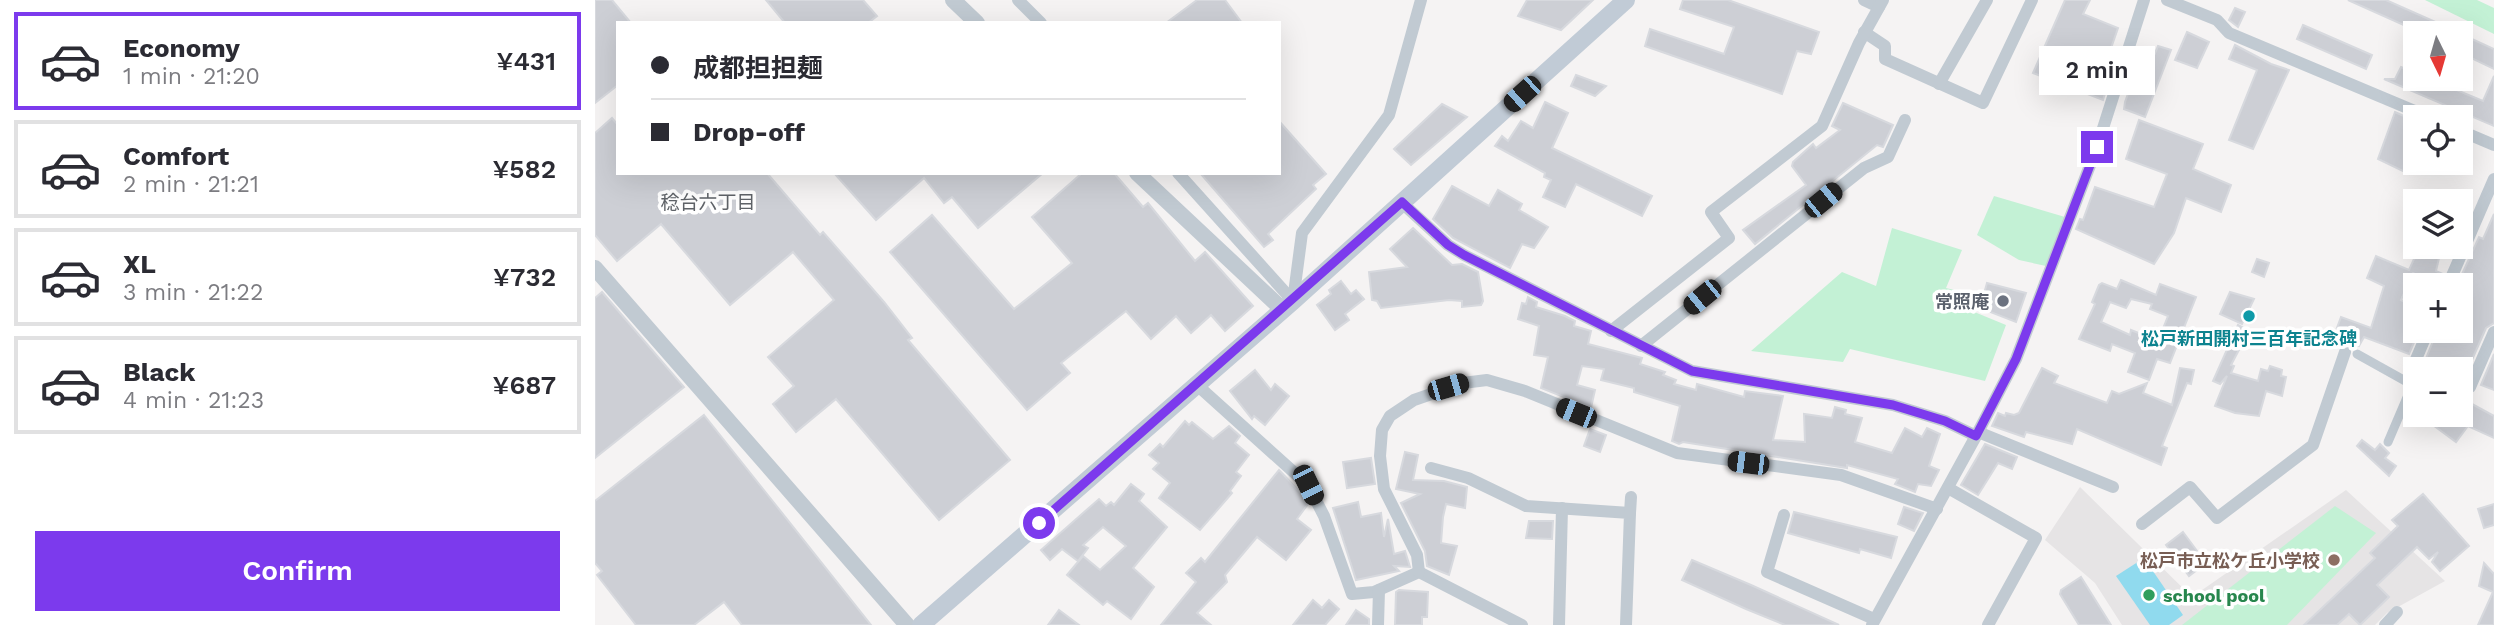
<!DOCTYPE html>
<meta charset="utf-8">
<style>
:root{--surface:#fff;--page:#f7f7f7;--text:#2b2b33;--muted:#7c7c81;--line:#e1e1e2;--accent:#7c3aed}
body{margin:0;font-family:"Work Sans","Noto Sans JP",sans-serif;background:var(--page);color:var(--text);height:100vh;display:flex;flex-direction:column;font-size:26px;white-space:nowrap}
*{box-sizing:border-box;margin:0}
p{font-size:23px;color:var(--muted)}
.icon{flex:none;width:38px;height:38px;fill:none;stroke:currentColor;stroke-width:2;stroke-linecap:round;stroke-linejoin:round}
.map{position:relative;flex:1;overflow:hidden}
.details{display:flex;flex-direction:column;background:var(--surface);width:595px}
.details>*{flex:none}
.top-card{position:absolute;left:21px;top:21px;width:665px;height:154px;border-radius:0px;box-shadow:0 7px 28px #0002;display:grid;align-content:center;height:154px;padding:0 35px;background:var(--surface)}
.needle{width:46px;rotate:175deg}
.fabs{position:absolute;left:1808px;top:21px;display:grid;gap:14px}
.fabs a{display:grid;place-items:center;width:70px;height:70px;border-radius:0px;background:var(--surface);box-shadow:0 7px 28px #0002;font-size:35px}
.end{position:absolute;width:32px;height:32px;margin:-16px;border:9px solid #7c3aed;background:#fff;box-shadow:0 0 0 4px #fff}
.from{border-radius:50%}
.bubble{position:absolute;height:49px;border-radius:0px;background:var(--surface);box-shadow:0 7px 28px #0002;font-size:23px;font-weight:600;line-height:49px;text-align:center}
.car{position:absolute;width:21px;height:42px;margin:-21px -10px;border-radius:9px;box-shadow:0 0 5px 2px #0007;background:linear-gradient(#222 24%,#8ab4d8 0 40%,#222 0 76%,#8ab4d8 0 86%,#222 0)}
.top-card b{display:flex;align-items:center;gap:24px;height:66px;font-size:26px}
.top-card b+b{border-top:2px solid var(--line)}
.top-card i{width:18px;height:18px;background:var(--text)}
ul{padding:12px 0 0;list-style:none}
li{display:flex;align-items:center;gap:21px;height:98px;margin:0 14px 10px;padding:0 21px;border:4px solid var(--line);border-radius:0px}
li div{flex:1}
li b{display:block;font-size:26px}
li em{font-style:normal;font-weight:600}
li.active{border-color:var(--accent)}
li>.icon{width:63px;height:63px;stroke-width:1.5}
.button{display:flex;gap:14px;margin-top:auto;padding:14px 35px}
.button a{flex:1;height:80px;border-radius:0px;background:var(--accent);color:#fff;font-size:28px;font-weight:600;line-height:80px;text-align:center}
main{display:flex;flex:1;min-height:0}
.map>svg:first-child{display:block}
.education{fill:#e6e4e5}
.green{fill:#c3f1d5}
.water{fill:#90daee}
.building{fill:#cdcfd5;stroke:#d7d9de;stroke-width:2;fill-rule:evenodd}
.lines{fill:none;stroke-linecap:round;stroke-linejoin:round}
.pedestrian{stroke:#c1cad2;stroke-width:9}
.minor{stroke:#c1cad2;stroke-width:12}
.tertiary{stroke:#c1cad2;stroke-width:16}
.secondary{stroke:#c1cbd6;stroke-width:18}
.route{stroke:#7c3aed;stroke-width:9}
.worship-dot{fill:#6b7280;stroke:#fff;stroke-width:2.5}
.culture-dot{fill:#0f9aa8;stroke:#fff;stroke-width:2.5}
.education-dot{fill:#8d6e63;stroke:#fff;stroke-width:2.5}
.leisure-dot{fill:#2e9e5b;stroke:#fff;stroke-width:2.5}
.labels{text-anchor:middle;dominant-baseline:central;stroke-width:7;stroke-linejoin:round;paint-order:stroke}
.worship-label{font-size:18px;font-weight:bold;fill:#5b616d;stroke:#fff;text-anchor:end}
.culture-label{font-size:18px;font-weight:bold;fill:#0d838f;stroke:#fff}
.education-label{font-size:18px;font-weight:bold;fill:#785e54;stroke:#fff;text-anchor:end}
.leisure-label{font-size:18px;font-weight:bold;fill:#27864d;stroke:#fff;text-anchor:start}
.neighbourhood-label{font-size:19px;fill:#5f6368;stroke:#fff}
</style>
<main>
<section class="details">
<ul>
<li class="active"><svg class="icon" aria-label="car" viewBox="0 0 24 24"><path d="M5 17H2v-5l4-1 3-4h7l3 4 3 1v5h-3M9 17h6M6 11h13"/><circle cx="7" cy="17" r="2"/><circle cx="17" cy="17" r="2"/></svg><div><b>Economy</b><p>1 min · 21:20</p></div><em>¥431</em></li>
<li><svg class="icon" aria-label="car" viewBox="0 0 24 24"><path d="M5 17H2v-5l4-1 3-4h7l3 4 3 1v5h-3M9 17h6M6 11h13"/><circle cx="7" cy="17" r="2"/><circle cx="17" cy="17" r="2"/></svg><div><b>Comfort</b><p>2 min · 21:21</p></div><em>¥582</em></li>
<li><svg class="icon" aria-label="car" viewBox="0 0 24 24"><path d="M5 17H2v-5l4-1 3-4h7l3 4 3 1v5h-3M9 17h6M6 11h13"/><circle cx="7" cy="17" r="2"/><circle cx="17" cy="17" r="2"/></svg><div><b>XL</b><p>3 min · 21:22</p></div><em>¥732</em></li>
<li><svg class="icon" aria-label="car" viewBox="0 0 24 24"><path d="M5 17H2v-5l4-1 3-4h7l3 4 3 1v5h-3M9 17h6M6 11h13"/><circle cx="7" cy="17" r="2"/><circle cx="17" cy="17" r="2"/></svg><div><b>Black</b><p>4 min · 21:23</p></div><em>¥687</em></li>
</ul>
<div class="button"><a>Confirm</a></div>
</section>
<div class="map">
<svg width="1899" height="625" viewBox="0 0 1899 625">
<rect width="100%" height="100%" fill="#f5f3f3"/>
<polygon class="education" points="1485,487 1597,597 1751,490 1850,581 1792,613 1780,625 1527,625 1500,583 1450,540"/>
<g class="green">
<polygon points="1830,0 1882,0 1899,8 1899,34"/>
<polygon points="1399,196 1470,217 1451,266 1424,260 1382,235"/>
<polygon points="1297,228 1367,250 1351,288 1380,295 1377,311 1411,325 1390,381 1255,349 1248,362 1156,351 1247,272 1281,286"/>
<polygon points="1740,506 1781,533 1692,625 1587,625"/>
</g>
<polygon class="water" points="1549,558 1588,615 1574,625 1555,625 1521,576"/>
<g class="building">
<polygon points="0,0 17,0 36,23 23,23 23,85 0,103"/>
<polygon points="171,0 268,0 282,16 273,23 190,23"/>
<polygon points="602,0 630,0 647,23 571,23"/>
<polygon points="932,0 998,0 966,30 923,16"/>
<polygon points="1088,0 1133,0 1224,32 1216,54 1202,51 1187,94 1050,46 1055,29 1129,54 1139,27 1085,9"/>
<polygon points="1470,0 1495,0 1488,14 1523,28 1514,54 1521,58 1508,100 1438,73"/>
<polygon points="1753,0 1791,0 1865,33 1819,33 1820,30"/>
<polygon points="1640,8 1650,12 1643,27 1634,20"/>
<polygon points="1708,25 1777,55 1771,69 1702,39"/>
<polygon points="1592,32 1614,42 1602,68 1580,60"/>
<polygon points="1866,34 1899,49 1899,69 1866,53"/>
<polygon points="1640,45 1676,64 1694,70 1658,149 1634,140 1662,70 1634,59"/>
<polygon points="1563,46 1576,50 1550,117 1529,109 1530,102 1541,72 1552,72"/>
<polygon points="1806,67 1820,73 1820,79 1835,79 1888,101 1899,76 1899,126 1789,79 1800,79"/>
<polygon points="981,75 1011,86 1000,96 976,86"/>
<polygon points="950,102 973,113 957,148 1057,196 1047,216 981,184 970,207 948,197 956,180 949,177 950,173 900,146 907,136 913,141 926,121 938,128"/>
<polygon points="1248,103 1298,125 1288,147 1282,145 1160,244 1148,230 1211,185 1197,166 1198,162 1218,144 1221,148 1245,130 1237,126"/>
<polygon points="847,104 872,117 816,165 799,149"/>
<polygon points="1800,112 1820,121 1820,162 1814,174 1783,159"/>
<polygon points="17,118 23,125 23,173 172,173 225,235 228,232 289,302 317,338 313,340 415,460 344,520 241,399 201,432 178,404 199,386 173,357 239,300 198,252 135,305 66,224 22,261 0,235 0,133"/>
<polygon points="1544,120 1608,144 1598,169 1636,185 1626,212 1591,198 1579,233 1559,264 1481,229 1485,219 1488,220 1500,187 1559,207 1572,174 1531,159"/>
<polygon points="684,121 731,174 718,185 721,189 673,234 678,240 669,247 605,173 684,173"/>
<polygon points="239,173 448,173 383,228 357,197 349,203 329,178 281,220"/>
<polygon points="487,173 519,173 548,207 553,203 600,261 610,252 658,306 630,331 616,315 596,333 581,316 556,339 531,311 466,363 475,373 432,410 295,252 337,215 419,309 477,263 437,217"/>
<polygon points="857,186 894,206 903,190 927,204 924,210 953,227 939,248 927,244 915,268 858,238 838,219"/>
<polygon points="1899,214 1899,323 1891,328 1869,378 1866,377 1866,369 1848,369 1830,361 1842,331 1866,331 1866,285 1862,285 1884,237 1888,239"/>
<polygon points="818,228 857,265 867,264 883,272 888,301 886,305 867,307 867,301 854,300 786,308 782,301 777,300 774,272 812,267 795,249"/>
<polygon points="1823,250 1844,258 1841,271 1848,274 1844,285 1818,273 1806,300 1820,307 1820,331 1824,331 1814,354 1769,337 1764,346 1739,336 1746,317 1776,328 1789,286 1772,278 1781,256 1814,270"/>
<polygon points="1662,259 1674,263 1669,277 1657,272"/>
<path d="M 1526,280 L 1561,295 L 1565,284 L 1601,297 L 1575,363 L 1562,359 L 1554,380 L 1533,372 L 1540,353 L 1517,344 L 1515,351 L 1484,339 L 1500,304 L 1497,302 L 1504,285 L 1507,283 L 1522,289 ZM 1536,299 L 1557,304 L 1555,309 L 1573,316 L 1563,341 L 1536,330 L 1535,335 L 1506,322 L 1515,302 L 1531,308 Z"/>
<polygon points="746,281 756,294 761,290 769,299 750,314 754,320 740,330 722,305 736,294 734,290"/>
<polygon points="1392,283 1431,293 1421,322 1385,308"/>
<polygon points="7,292 89,387 0,458 0,298"/>
<polygon points="1635,292 1659,299 1647,324 1625,314"/>
<polygon points="933,297 942,302 941,307 970,316 980,321 979,326 996,331 993,344 1047,358 1045,364 1070,372 1068,375 1081,380 1079,384 1101,390 1102,384 1149,397 1150,391 1188,396 1178,440 1210,442 1209,414 1237,418 1240,407 1251,410 1250,414 1267,418 1260,442 1297,453 1310,428 1327,437 1332,428 1345,434 1334,466 1344,470 1336,486 1323,484 1320,492 1300,484 1303,479 1252,465 1252,468 1088,442 1084,444 1077,441 1085,406 1039,392 1039,388 1006,380 1009,369 987,366 982,385 1000,390 996,408 946,388 953,357 939,355 944,326 923,319 927,303 931,304"/>
<polygon points="1643,325 1654,331 1636,365 1639,366 1636,373 1663,381 1666,369 1673,371 1675,366 1687,370 1686,376 1691,377 1687,396 1671,391 1664,416 1640,413 1620,406 1632,376 1625,384 1618,381"/>
<polygon points="1899,354 1899,390 1886,385"/>
<polygon points="1447,368 1463,376 1459,383 1512,403 1517,391 1524,394 1552,383 1548,393 1577,405 1585,368 1599,370 1596,384 1592,383 1567,446 1572,448 1566,465 1482,429 1477,444 1431,432 1429,437 1397,426 1403,413 1410,416 1411,413 1419,415 1424,413"/>
<polygon points="660,370 676,390 680,384 694,396 670,425 659,416 657,419 635,391"/>
<polygon points="1866,398 1899,416 1899,438 1873,426 1861,442 1838,425 1846,415 1866,415"/>
<polygon points="109,415 172,494 276,625 147,625 129,602 99,625 41,625 2,575 7,571 0,563 0,501"/>
<polygon points="590,421 594,425 597,422 618,439 634,426 645,436 640,443 654,455 641,472 646,476 635,491 637,493 605,530 564,498 575,483 558,469 564,463 554,455 565,444 568,447"/>
<polygon points="995,429 1011,435 1005,452 989,446"/>
<polygon points="1767,440 1780,450 1785,444 1794,453 1790,458 1801,466 1794,476 1762,446"/>
<polygon points="1390,444 1422,457 1417,469 1403,463 1383,495 1366,485"/>
<polygon points="810,452 823,455 818,480 849,481 872,487 870,508 851,504 848,517 846,543 862,546 854,575 832,566 830,551 806,503 825,494 801,489"/>
<polygon points="776,458 780,484 752,488 748,462"/>
<polygon points="684,470 708,495 713,504 702,519 716,530 691,560 662,537 630,575 632,582 602,613 616,625 566,625 601,582 591,573 606,558 610,562"/>
<polygon points="536,484 549,494 544,501 572,527 538,568 559,587 536,619 512,601 508,605 472,575 488,556 505,570 531,546 508,527 488,545 493,548 483,561 467,549 455,560 446,550 504,499 511,506 516,502 519,505"/>
<polygon points="1828,494 1874,546 1845,571 1837,562 1843,552 1834,559 1822,547 1782,585 1794,597 1765,625 1754,614 1742,625 1709,625 1780,558 1775,553 1803,526 1797,520"/>
<polygon points="763,502 766,517 786,513 789,537 793,519 799,554 810,551 815,567 799,566 804,571 761,580 738,508"/>
<polygon points="1899,504 1899,525 1889,528 1883,509"/>
<polygon points="1309,507 1328,513 1319,531 1303,524"/>
<polygon points="1199,512 1302,537 1296,558 1265,549 1264,553 1193,533"/>
<polygon points="934,521 958,521 957,539 931,538"/>
<polygon points="1588,532 1611,563 1594,576 1571,545"/>
<polygon points="1097,560 1156,585 1244,625 1190,625 1151,609 1087,580"/>
<polygon points="1889,563 1899,574 1899,625 1883,625 1898,592 1884,586"/>
<polygon points="1486,577 1516,625 1484,625 1465,594 1466,590"/>
<polygon points="804,590 833,592 832,617 827,617 827,625 800,625 801,592"/>
<polygon points="718,600 727,608 734,600 744,609 730,625 698,625"/>
<polygon points="464,610 484,625 453,625"/>
<polygon points="761,610 774,619 774,625 751,625"/>
</g>
<g class="lines">
<polyline class="pedestrian" points="1762,354 1814,383 1816,388 1793,442"/>
<g class="minor">
<polyline points="423,0 446,23"/>
<polyline points="1269,0 1284,7"/>
<polyline points="1572,0 1622,20 1634,33 1834,117"/>
<polyline points="1269,32 1290,46 1290,59 1388,103 1437,0"/>
<polyline points="1344,84 1392,0"/>
<polyline points="1866,131 1899,145"/>
<polyline points="583,173 698,301"/>
<polyline points="806,202 853,245 869,255 1097,371 1298,405 1350,421 1381,436 1421,359 1502,147 1549,0"/>
<polyline points="1853,285 1899,179"/>
<polyline points="698,301 707,233 794,115 826,0"/>
<polyline points="1016,331 1134,238 1116,212 1227,126 1264,43 1288,0"/>
<polyline points="1046,346 1269,168 1293,157 1310,120"/>
<polyline points="1819,364 1833,331"/>
<polyline points="602,385 713,485 729,516 757,594 779,592 824,572 927,625"/>
<polyline points="1875,387 1899,332"/>
<polyline points="1383,432 1518,487"/>
<polyline points="836,468 873,478 931,506 1035,513 1031,625"/>
<polyline points="1353,488 1441,538 1393,625"/>
<polyline points="1035,513 1036,497"/>
<polyline points="1189,515 1172,572 1279,619"/>
<polyline points="1547,524 1595,487 1622,518 1718,445 1750,352"/>
<polyline points="824,572 822,555 789,489 785,456 787,430 795,416 819,400 868,383 892,380 930,391 1082,453 1246,475 1342,509"/>
<polyline points="783,625 784,590"/>
<polyline points="964,625 967,508"/>
<polyline points="1277,625 1381,436"/>
<polyline points="1790,625 1802,612"/>
</g>
<g class="tertiary">
<polyline points="358,0 382,23"/>
<polyline points="542,173 688,310"/>
<polyline points="0,268 312,625"/>
</g>
<polyline class="secondary" points="326,625 698,301 1031,0"/>
</g>
<g class="lines">
<polyline class="route" points="444,523 807,202 853,245 869,255 1097,371 1298,405 1350,421 1381,436 1421,359 1502,147"/>
</g>
<circle class="worship-dot" cx="1408" cy="301" r="7"/>
<circle class="culture-dot" cx="1654" cy="316" r="7"/>
<circle class="education-dot" cx="1739" cy="560" r="7"/>
<circle class="leisure-dot" cx="1554" cy="595" r="7"/>
<g class="labels">
<g class="worship-label">
<text x="1394" y="301">常照庵</text>
</g>
<g class="culture-label">
<text x="1654" y="338">松戸新田開村三百年記念碑</text>
</g>
<g class="education-label">
<text x="1725" y="560">松戸市立松ケ丘小学校</text>
</g>
<g class="leisure-label">
<text x="1568" y="595">school pool</text>
</g>
<g class="neighbourhood-label">
<text x="113" y="202">稔台六丁目</text>
</g>
</g>
</svg>
<div class="fabs">
<a><svg class="needle" viewBox="-14 -14 28 28"><path d="M0-13l5 13h-10z" fill="#e53935"/><path d="M0 13l5-13h-10z" fill="#7c7c81"/></svg></a>
<a><svg class="icon" aria-label="locate" viewBox="0 0 24 24"><circle cx="12" cy="12" r="6"/><path d="M12 2v4M12 18v4M2 12h4M18 12h4"/></svg></a>
<a><svg class="icon" aria-label="layers" viewBox="0 0 24 24"><path d="M12 4l9 5-9 5-9-5zM3 14l9 5 9-5"/></svg></a>
<a>+</a>
<a>−</a>
</div>
<i class="end from" style="left:444px;top:523px"></i>
<i class="end" style="left:1502px;top:147px"></i>
<div class="bubble" style="left:1444px;top:46px;width:116px">2 min</div>
<i class="car" style="left:927px;top:94px;rotate:228deg"></i>
<i class="car" style="left:1228px;top:200px;rotate:51deg"></i>
<i class="car" style="left:1107px;top:297px;rotate:231deg"></i>
<i class="car" style="left:853px;top:387px;rotate:74deg"></i>
<i class="car" style="left:981px;top:413px;rotate:292deg"></i>
<i class="car" style="left:1153px;top:463px;rotate:277deg"></i>
<i class="car" style="left:713px;top:485px;rotate:154deg"></i>
<div class="top-card">
<b><i class="from"></i>成都担担麺</b>
<b><i></i>Drop-off</b>
</div>
</div>
</main>
